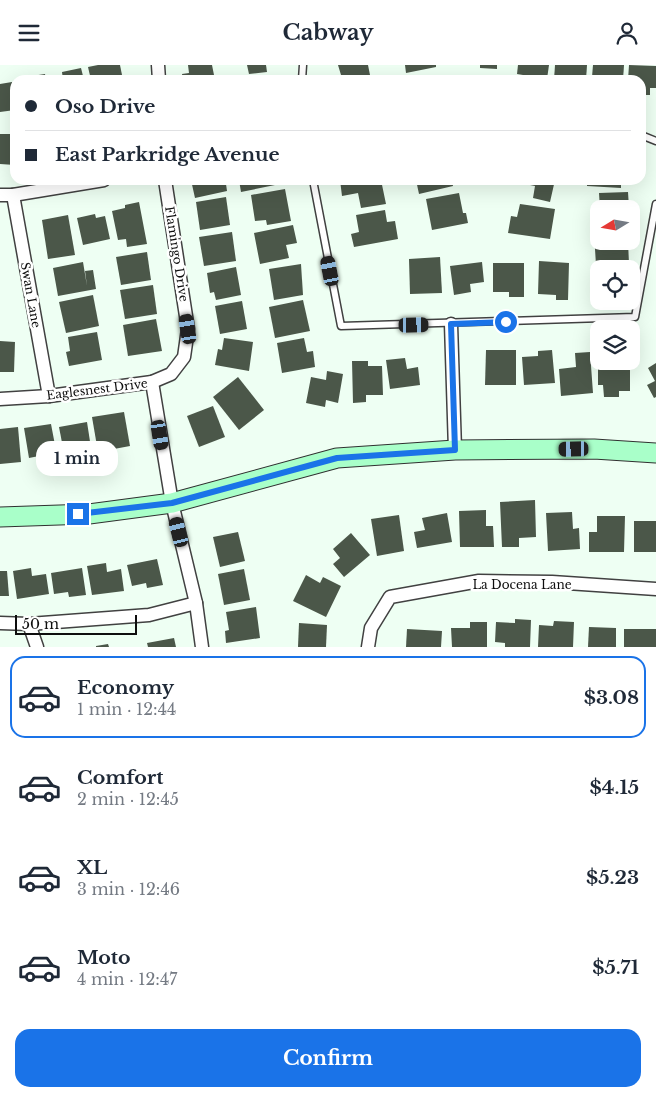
<!DOCTYPE html>
<meta charset="utf-8">
<style>
:root{--surface:#fff;--page:#f6f6f7;--text:#1f2937;--muted:#747a83;--line:#e0e1e3;--accent:#1a73e8}
body{margin:0;font-family:"Libre Baskerville",serif;background:var(--page);color:var(--text);height:100vh;display:flex;flex-direction:column;font-size:19px;white-space:nowrap}
*{box-sizing:border-box;margin:0}
p{font-size:16px;color:var(--muted)}
.icon{flex:none;width:28px;height:28px;fill:none;stroke:currentColor;stroke-width:2;stroke-linecap:round;stroke-linejoin:round}
.map{position:relative;height:582px;overflow:hidden}
.details{display:flex;flex-direction:column;background:var(--surface);flex:1}
.details>*{flex:none}
.top-card{position:absolute;left:10px;top:10px;width:636px;height:110px;border-radius:15px;box-shadow:0 5px 20px #0002;display:grid;align-content:center;height:110px;padding:0 15px;background:var(--surface)}
.needle{width:32px;rotate:259deg}
.tools{position:absolute;left:590px;top:135px;display:grid;gap:10px}
.tools a{display:grid;place-items:center;width:50px;height:50px;border-radius:10px;background:var(--surface);box-shadow:0 5px 20px #0002;font-size:25px}
.scale{position:absolute;left:15px;bottom:12px;width:122px;box-sizing:border-box;padding-left:5px;border:2px solid #0e0e0e;border-top:0;font-size:14px;line-height:18px;white-space:nowrap;color:#0e0e0e;-webkit-text-stroke:4px #fff;paint-order:stroke}
.end{position:absolute;width:22px;height:22px;margin:-11px;border:6px solid #1a73e8;background:#fff;box-shadow:0 0 0 2px #fff}
.from{border-radius:50%}
.bubble{position:absolute;height:35px;border-radius:15px;background:var(--surface);box-shadow:0 5px 20px #0002;font-size:16px;font-weight:700;line-height:35px;text-align:center}
.car{position:absolute;width:15px;height:30px;margin:-15px -8px;border-radius:6px;box-shadow:0 0 4px 1px #0007;background:linear-gradient(#222 24%,#8ab4d8 0 40%,#222 0 76%,#8ab4d8 0 86%,#222 0)}
.top-card b{display:flex;align-items:center;gap:18px;height:48px;font-size:19px}
.top-card b+b{border-top:1px solid var(--line)}
.top-card i{width:12px;height:12px;background:var(--text)}
ul{padding:9px 0 0;list-style:none}
li{display:flex;align-items:center;gap:15px;height:82px;margin:0 10px 8px;padding:0 5px;border:2px solid transparent;border-radius:15px}
li div{flex:1}
li b{display:block;font-size:19px}
li em{font-style:normal;font-weight:700}
li.current{border-color:var(--accent)}
li>.icon{width:45px;height:45px;stroke-width:1.5}
.cta{display:flex;gap:10px;margin-top:auto;padding:10px 15px}
.cta a{flex:1;height:58px;border-radius:15px;background:var(--accent);color:#fff;font-size:20px;font-weight:700;line-height:58px;text-align:center}
header{display:flex;justify-content:space-between;align-items:center;height:65px;padding:0 15px;background:var(--surface);font-size:22px;font-weight:700}
.map>svg:first-child{display:block}
.building{fill:#4b5749}
.lines{fill:none;stroke-linecap:round;stroke-linejoin:round}
.service-casing{stroke:#414141;stroke-width:9}
.minor-casing{stroke:#414141;stroke-width:15}
.secondary-casing{stroke:#303030;stroke-width:21}
.service{stroke:#fff;stroke-width:6}
.minor{stroke:#fff;stroke-width:12}
.secondary{stroke:#a9ffc9;stroke-width:19}
.route{stroke:#1a73e8;stroke-width:6}
.labels{text-anchor:middle;dominant-baseline:central;stroke-width:5;stroke-linejoin:round;paint-order:stroke}
.street-label{font-size:12px;fill:#0e0e0e;stroke:#fff}
</style>
<header><svg class="icon" aria-label="menu" viewBox="0 0 24 24"><path d="M4 6h16M4 12h16M4 18h16"/></svg>Cabway<svg class="icon" aria-label="person" viewBox="0 0 24 24"><circle cx="12" cy="8" r="4"/><path d="M4 21q1-7 8-7t8 7"/></svg></header>
<div class="map">
<svg width="656" height="582" viewBox="0 0 656 582">
<rect width="100%" height="100%" fill="#eefff3"/>
<g class="building">
<polygon points="98,0 120,0 123,15 91,15 88,2"/>
<polygon points="188,0 212,0 215,15 183,15 182,9 189,8"/>
<polygon points="247,0 266,0 267,7 249,9"/>
<polygon points="338,0 368,0 371,15 334,15 333,12 341,10"/>
<polygon points="405,0 436,0 436,2 406,8"/>
<polygon points="480,0 497,0 497,4 480,3"/>
<polygon points="518,0 549,0 547,14 517,9"/>
<polygon points="555,0 587,0 586,15 554,15"/>
<polygon points="593,0 624,0 623,15 605,15 592,12"/>
<polygon points="629,0 656,1 656,23 650,23 650,30 641,30 641,15 628,15"/>
<polygon points="81,3 84,15 63,15 62,7"/>
<polygon points="45,9 46,15 33,15 32,11"/>
<polygon points="12,17 15,45 0,47 0,19"/>
<polygon points="0,69 15,69 15,100 0,99"/>
<polygon points="191,115 232,115 232,118 226,119 227,126 195,133"/>
<polygon points="239,115 274,115 275,120 241,127"/>
<polygon points="340,115 381,115 386,139 361,143 358,128 342,131"/>
<polygon points="416,115 452,115 453,121 419,129"/>
<polygon points="526,115 555,115 550,137 533,133 535,121 525,119"/>
<polygon points="587,115 621,115 621,123 587,121"/>
<polygon points="285,124 291,156 267,160 266,155 255,156 251,130"/>
<polygon points="628,127 629,144 600,144 599,128"/>
<polygon points="459,128 463,148 466,148 468,158 432,165 426,134"/>
<polygon points="226,132 230,160 200,165 196,137"/>
<polygon points="139,137 147,179 127,182 126,174 118,175 112,146 125,143 125,140"/>
<polygon points="520,139 555,144 550,174 508,168 511,151 517,152"/>
<polygon points="385,145 387,157 395,156 398,174 354,182 351,169 359,167 356,150"/>
<polygon points="95,149 96,153 105,151 110,174 83,180 77,153"/>
<polygon points="68,150 75,190 48,194 42,155"/>
<polygon points="293,160 297,178 286,180 289,193 260,199 254,168"/>
<polygon points="232,167 236,196 204,201 199,172"/>
<polygon points="594,168 599,168 599,176 628,176 629,199 596,200"/>
<polygon points="147,187 151,215 121,220 116,192"/>
<polygon points="440,192 442,228 410,229 409,194"/>
<polygon points="539,196 569,198 568,235 556,235 556,230 538,229"/>
<polygon points="83,197 87,221 85,206 93,205 96,224 58,231 53,203"/>
<polygon points="482,197 484,217 470,219 471,227 454,230 450,201"/>
<polygon points="493,198 524,198 524,232 509,232 509,227 493,227"/>
<polygon points="301,199 303,230 274,235 269,204"/>
<polygon points="236,202 241,230 216,235 214,227 210,228 207,208"/>
<polygon points="599,205 599,235 594,235 593,206"/>
<polygon points="153,220 157,249 125,254 120,225"/>
<polygon points="93,230 99,261 66,268 59,237"/>
<polygon points="303,235 310,266 275,273 269,242"/>
<polygon points="242,236 247,264 220,269 215,241"/>
<polygon points="156,254 162,286 128,291 123,260"/>
<polygon points="97,267 102,295 69,301 66,287 70,286 68,272"/>
<polygon points="224,273 253,277 249,306 215,300 218,284 222,285"/>
<polygon points="304,273 307,287 313,286 315,302 282,308 277,278"/>
<polygon points="0,276 15,277 14,307 0,307"/>
<polygon points="486,285 516,285 516,320 485,320"/>
<polygon points="552,285 555,318 524,320 522,292 538,291 538,286"/>
<polygon points="590,287 593,328 561,331 559,304 576,302 575,288"/>
<polygon points="405,293 407,304 418,302 420,320 390,324 386,295"/>
<polygon points="352,296 368,296 368,301 382,301 383,330 366,330 366,337 353,338"/>
<polygon points="598,296 630,296 630,326 619,326 619,332 604,332 603,320 598,320"/>
<polygon points="656,298 656,332 654,333 647,320 655,316 648,303"/>
<polygon points="327,306 343,309 338,338 326,335 325,342 306,338 311,312 326,315"/>
<polygon points="238,312 264,345 239,365 213,332"/>
<polygon points="213,341 225,372 199,382 187,351"/>
<polygon points="124,347 130,381 98,387 92,352"/>
<polygon points="87,357 91,383 64,388 59,362"/>
<polygon points="51,359 58,396 41,400 39,391 29,393 24,363"/>
<polygon points="18,362 21,397 0,399 0,364"/>
<polygon points="535,435 536,472 519,473 519,482 502,482 500,437"/>
<polygon points="486,445 486,461 493,461 494,482 460,482 459,446"/>
<polygon points="572,447 573,464 579,463 580,484 548,486 546,448"/>
<polygon points="447,448 452,477 417,483 414,467 425,465 422,453"/>
<polygon points="399,450 404,486 377,491 371,454"/>
<polygon points="597,451 625,451 624,487 589,487 589,467 597,467"/>
<rect x="634" y="456" width="22" height="31"/>
<polygon points="238,467 245,496 220,502 213,472"/>
<polygon points="351,468 370,490 344,512 333,499 340,493 333,484"/>
<polygon points="157,494 163,520 147,523 146,518 132,521 127,500"/>
<polygon points="106,498 107,507 121,504 124,526 92,530 87,501"/>
<polygon points="31,503 32,511 46,509 49,529 17,534 13,506"/>
<polygon points="82,503 86,530 69,532 68,527 54,529 51,508"/>
<polygon points="244,504 250,535 224,540 218,509"/>
<polygon points="0,506 7,506 9,531 0,531"/>
<polygon points="306,510 320,518 323,512 341,521 326,552 293,536"/>
<polygon points="256,542 260,573 226,578 225,566 229,565 226,547"/>
<polygon points="515,554 531,555 530,582 505,582 505,578 495,577 496,557 515,558"/>
<polygon points="554,556 574,557 573,582 538,582 539,560 553,561"/>
<polygon points="470,557 487,557 487,582 452,582 451,563 470,563"/>
<polygon points="299,558 327,560 326,582 298,582"/>
<polygon points="589,562 616,563 616,582 588,582"/>
<polygon points="407,564 442,566 441,582 406,582"/>
<rect x="624" y="564" width="32" height="18"/>
<polygon points="174,573 176,582 148,582 147,578"/>
<polygon points="108,579 109,582 96,582 96,581"/>
</g>
<g class="lines">
<g class="service-casing">
<g id="service">
<polyline points="302,15 303,0"/>
<polyline points="641,70 656,76"/>
<polyline points="313,115 341,261 635,252 656,139"/>
</g>
</g>
<g class="minor-casing">
<g id="minor">
<polyline points="158,0 159,15"/>
<polyline points="0,130 13,130 104,115"/>
<polyline points="13,130 49,331"/>
<polyline points="451,259 455,385"/>
<polyline points="152,317 172,438 196,538 202,582"/>
<polyline points="0,334 49,331 152,317 171,309 184,292 188,264 165,115"/>
<polyline points="0,558 29,559 149,550 196,538"/>
<polyline points="29,559 37,582"/>
<polyline points="368,582 371,563 390,532 479,516 552,517 656,524"/>
</g>
</g>
<g class="secondary-casing">
<polyline id="secondary" points="0,452 89,449 172,438 337,393 455,385 594,384 656,388"/>
</g>
<use href="#service" class="service"/>
<use href="#minor" class="minor"/>
<use href="#secondary" class="secondary"/>
</g>
<g class="lines">
<polyline class="route" points="78,449 172,438 337,393 455,385 451,259 506,257"/>
</g>
<g class="labels">
<g class="street-label">
<text transform="translate(177 189) rotate(81)">Flamingo Drive</text>
<text transform="translate(31 230) rotate(80)">Swan Lane</text>
<text transform="translate(97 324) rotate(-7)">Eaglesnest Drive</text>
<text x="522" y="519">La Docena Lane</text>
</g>
</g>
</svg>
<div class="tools">
<a><svg class="needle" viewBox="-14 -14 28 28"><path d="M0-13l5 13h-10z" fill="#e53935"/><path d="M0 13l5-13h-10z" fill="#747a83"/></svg></a>
<a><svg class="icon" aria-label="locate" viewBox="0 0 24 24"><circle cx="12" cy="12" r="6"/><path d="M12 2v4M12 18v4M2 12h4M18 12h4"/></svg></a>
<a><svg class="icon" aria-label="layers" viewBox="0 0 24 24"><path d="M12 4l9 5-9 5-9-5zM3 14l9 5 9-5"/></svg></a>
</div>
<div class="scale">50 m</div>
<i class="end from" style="left:506px;top:257px"></i>
<i class="end" style="left:78px;top:449px"></i>
<div class="bubble" style="left:36px;top:376px;width:82px">1 min</div>
<i class="car" style="left:330px;top:206px;rotate:349deg"></i>
<i class="car" style="left:414px;top:260px;rotate:89deg"></i>
<i class="car" style="left:188px;top:264px;rotate:351deg"></i>
<i class="car" style="left:160px;top:370px;rotate:171deg"></i>
<i class="car" style="left:574px;top:384px;rotate:269deg"></i>
<i class="car" style="left:179px;top:467px;rotate:346deg"></i>
<div class="top-card">
<b><i class="from"></i>Oso Drive</b>
<b><i></i>East Parkridge Avenue</b>
</div>
</div>
<section class="details">
<ul>
<li class="current"><svg class="icon" aria-label="car" viewBox="0 0 24 24"><path d="M5 17H2v-5l4-1 3-4h7l3 4 3 1v5h-3M9 17h6M6 11h13"/><circle cx="7" cy="17" r="2"/><circle cx="17" cy="17" r="2"/></svg><div><b>Economy</b><p>1 min · 12:44</p></div><em>$3.08</em></li>
<li><svg class="icon" aria-label="car" viewBox="0 0 24 24"><path d="M5 17H2v-5l4-1 3-4h7l3 4 3 1v5h-3M9 17h6M6 11h13"/><circle cx="7" cy="17" r="2"/><circle cx="17" cy="17" r="2"/></svg><div><b>Comfort</b><p>2 min · 12:45</p></div><em>$4.15</em></li>
<li><svg class="icon" aria-label="car" viewBox="0 0 24 24"><path d="M5 17H2v-5l4-1 3-4h7l3 4 3 1v5h-3M9 17h6M6 11h13"/><circle cx="7" cy="17" r="2"/><circle cx="17" cy="17" r="2"/></svg><div><b>XL</b><p>3 min · 12:46</p></div><em>$5.23</em></li>
<li><svg class="icon" aria-label="car" viewBox="0 0 24 24"><path d="M5 17H2v-5l4-1 3-4h7l3 4 3 1v5h-3M9 17h6M6 11h13"/><circle cx="7" cy="17" r="2"/><circle cx="17" cy="17" r="2"/></svg><div><b>Moto</b><p>4 min · 12:47</p></div><em>$5.71</em></li>
</ul>
<div class="cta"><a>Confirm</a></div>
</section>
